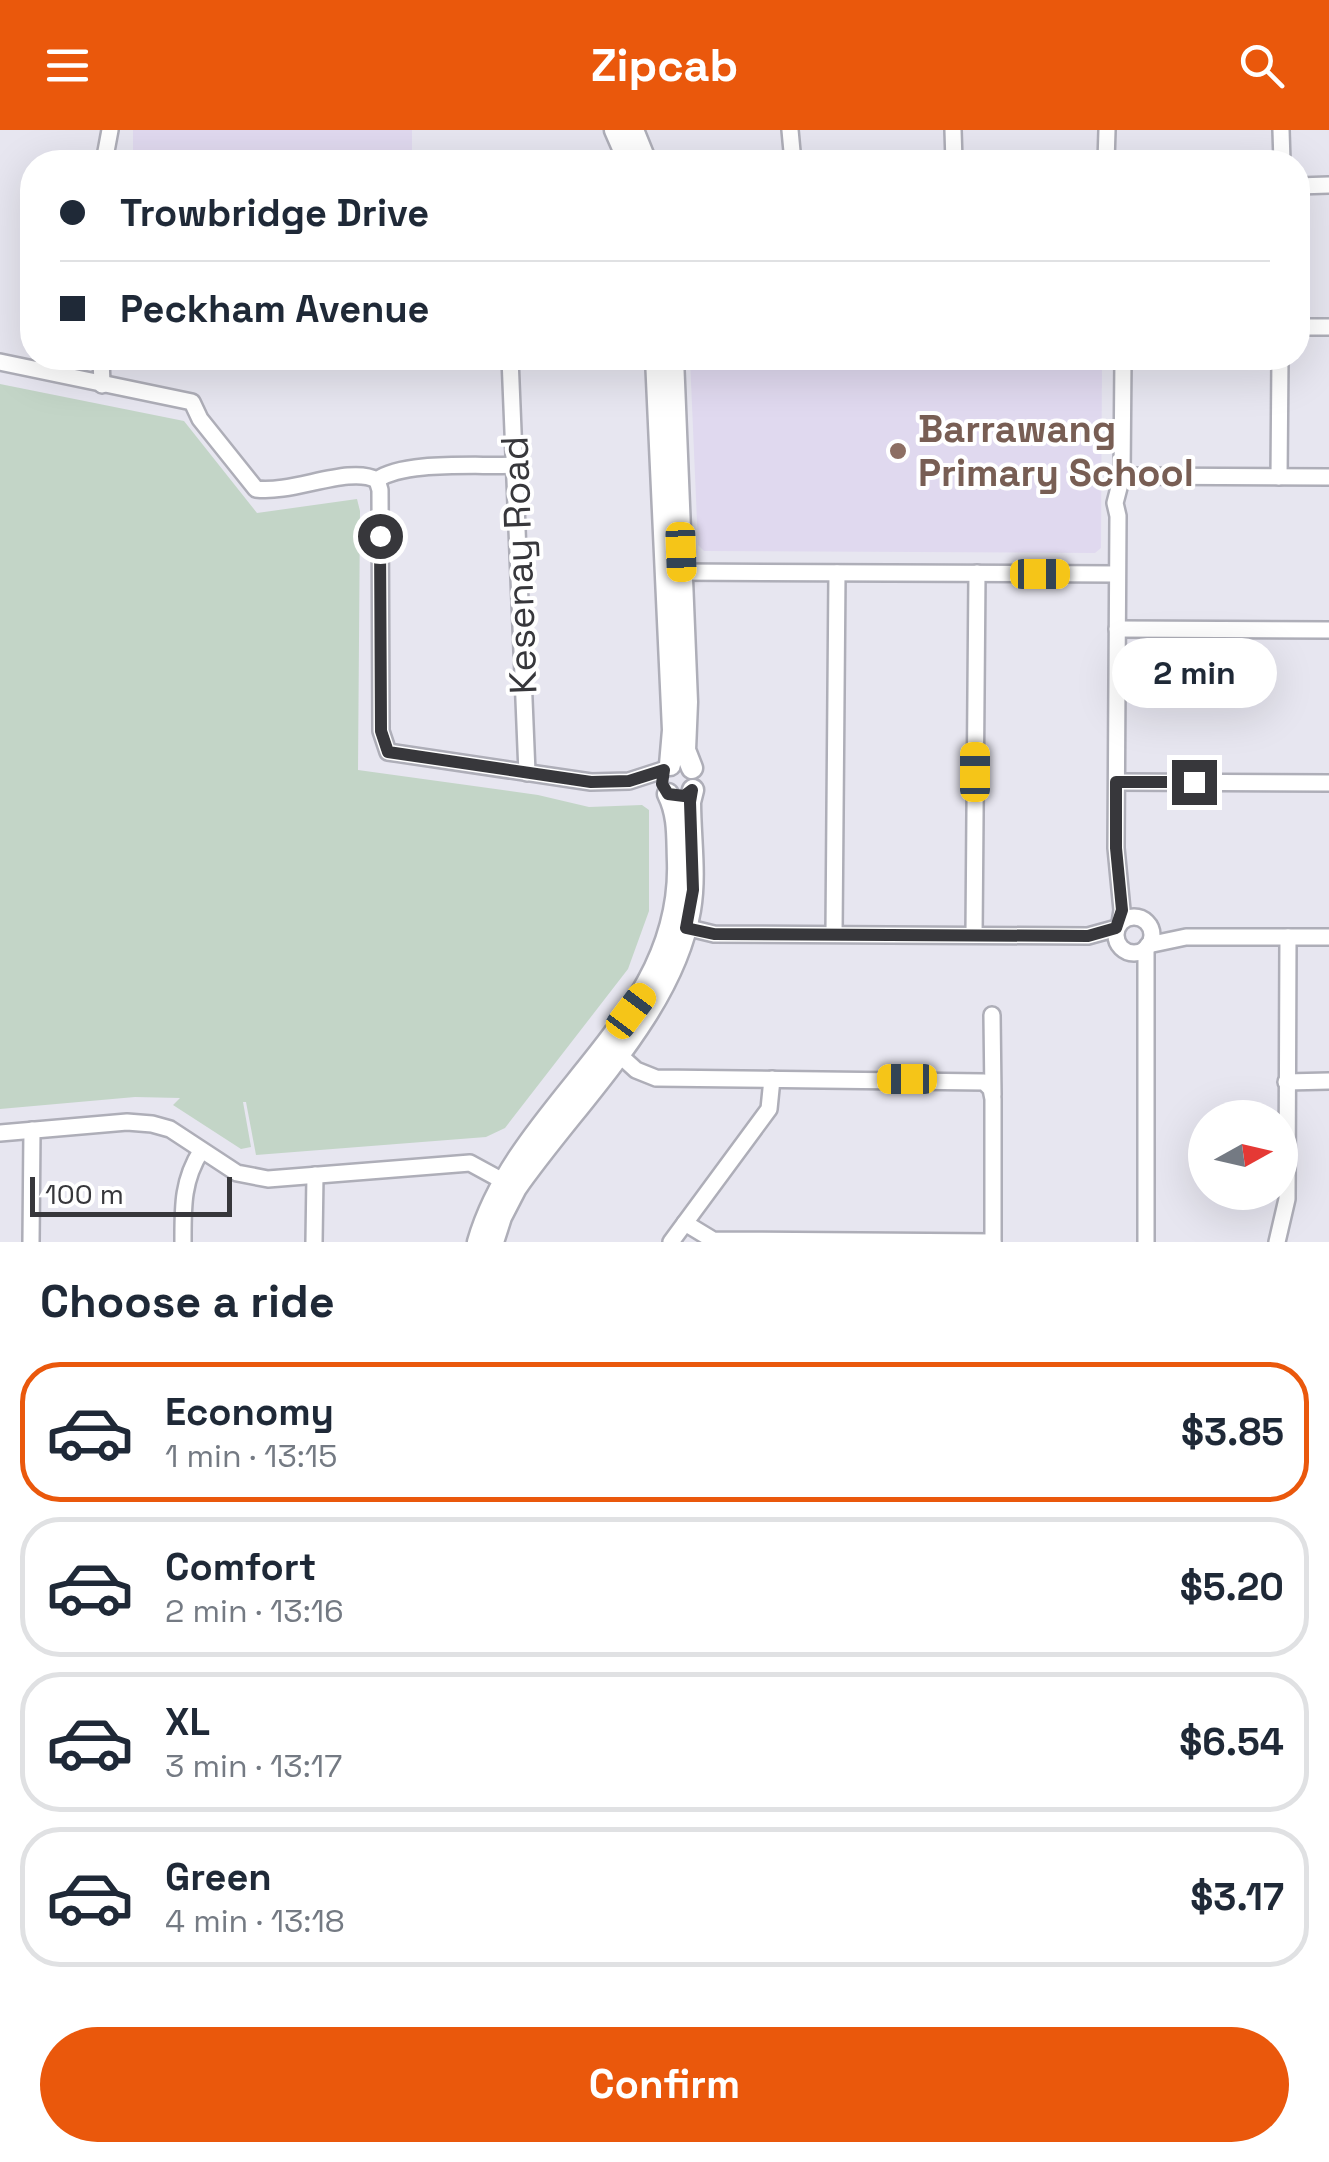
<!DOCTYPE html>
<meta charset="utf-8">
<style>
:root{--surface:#fff;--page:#f2f2f3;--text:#1f2937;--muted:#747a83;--line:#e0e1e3;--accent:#ea580c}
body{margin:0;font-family:"Space Grotesk",sans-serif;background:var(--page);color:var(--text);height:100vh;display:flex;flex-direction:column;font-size:38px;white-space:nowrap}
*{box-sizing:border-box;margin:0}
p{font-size:32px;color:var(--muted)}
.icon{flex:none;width:55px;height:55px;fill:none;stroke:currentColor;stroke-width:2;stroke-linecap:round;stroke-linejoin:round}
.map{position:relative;height:1112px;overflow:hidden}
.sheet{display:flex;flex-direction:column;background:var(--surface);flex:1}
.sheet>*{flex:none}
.top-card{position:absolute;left:20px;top:20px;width:1290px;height:220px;border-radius:40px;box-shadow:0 10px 40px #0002;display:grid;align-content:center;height:220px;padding:0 40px;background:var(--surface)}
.needle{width:65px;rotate:82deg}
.fabs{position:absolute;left:1188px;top:970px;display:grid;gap:20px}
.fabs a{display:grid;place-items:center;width:110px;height:110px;border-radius:50%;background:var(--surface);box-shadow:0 10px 40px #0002;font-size:50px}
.scale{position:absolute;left:30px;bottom:25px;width:202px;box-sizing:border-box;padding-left:10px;border:5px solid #37373b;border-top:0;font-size:28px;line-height:35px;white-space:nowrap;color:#37373b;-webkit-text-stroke:8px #fff;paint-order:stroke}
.end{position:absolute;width:45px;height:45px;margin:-22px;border:12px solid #37373b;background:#fff;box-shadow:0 0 0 5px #fff}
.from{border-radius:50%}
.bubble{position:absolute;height:70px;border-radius:35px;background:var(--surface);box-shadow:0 10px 40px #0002;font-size:32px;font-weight:700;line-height:70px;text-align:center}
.car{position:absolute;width:30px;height:60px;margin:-30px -15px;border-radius:12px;box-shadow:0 0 8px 2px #0007;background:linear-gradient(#f5c518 24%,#345 0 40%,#f5c518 0 76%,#345 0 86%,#f5c518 0)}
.top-card b{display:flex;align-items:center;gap:35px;height:95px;font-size:38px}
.top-card b+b{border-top:2px solid var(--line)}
.top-card i{width:25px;height:25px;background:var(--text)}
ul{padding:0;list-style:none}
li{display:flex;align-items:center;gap:30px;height:140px;margin:0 20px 15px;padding:0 20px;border:5px solid var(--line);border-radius:40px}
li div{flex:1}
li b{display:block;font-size:38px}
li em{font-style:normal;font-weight:700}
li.current{border-color:var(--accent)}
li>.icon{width:90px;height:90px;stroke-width:1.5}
h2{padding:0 40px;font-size:45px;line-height:120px}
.cta{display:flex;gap:20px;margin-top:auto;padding:20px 40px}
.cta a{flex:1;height:115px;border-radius:60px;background:var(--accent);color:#fff;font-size:40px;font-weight:700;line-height:115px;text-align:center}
header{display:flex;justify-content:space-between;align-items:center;height:130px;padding:0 40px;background:var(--accent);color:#fff;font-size:45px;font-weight:700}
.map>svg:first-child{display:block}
.education{fill:#e0d9ef}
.green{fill:#c3d5c7}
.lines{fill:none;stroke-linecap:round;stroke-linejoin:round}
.street-casing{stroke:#aeaeb8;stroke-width:20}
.secondary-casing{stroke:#aeaeb8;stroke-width:25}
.street{stroke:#fff;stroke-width:15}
.secondary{stroke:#fff;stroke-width:20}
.route{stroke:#37373b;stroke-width:12}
.education-dot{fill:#8d6e63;stroke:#fff;stroke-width:4}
.labels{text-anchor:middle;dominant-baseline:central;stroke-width:8;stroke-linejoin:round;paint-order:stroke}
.education-label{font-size:38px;font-weight:bold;fill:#785e54;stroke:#fff;text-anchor:start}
.street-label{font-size:38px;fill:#37373b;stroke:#fff}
</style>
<header><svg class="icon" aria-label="menu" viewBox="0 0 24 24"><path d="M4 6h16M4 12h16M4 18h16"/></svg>Zipcab<svg class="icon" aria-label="search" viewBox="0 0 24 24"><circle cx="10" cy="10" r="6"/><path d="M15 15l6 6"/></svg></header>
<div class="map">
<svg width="1329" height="1112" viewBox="0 0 1329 1112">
<rect width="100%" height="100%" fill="#e7e6f0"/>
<g class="education">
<rect x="133" y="0" width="279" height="32"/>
<polygon points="690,228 1102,228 1101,418 1095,423 704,421 698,415"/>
</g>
<polygon class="green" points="0,254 184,291 257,383 357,369 360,381 358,640 538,665 589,677 642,675 649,680 649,781 628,839 505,998 486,1007 256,1025 246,972 243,972 251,1017 241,1019 173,975 180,968 135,967 0,979"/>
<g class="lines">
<g class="street-casing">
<g id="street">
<polyline points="790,0 793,32"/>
<polyline points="953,0 954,32"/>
<polyline points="1281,0 1282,32"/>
<polyline points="104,32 110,0"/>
<polyline points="1106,32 1107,0"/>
<polyline points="1298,56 1329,55"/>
<polyline points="1298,197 1329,197"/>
<polyline points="101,228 102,255"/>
<polyline points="510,228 527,643"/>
<path d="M 0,232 L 192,272 L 200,289 L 256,359 C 293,364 349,335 377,350"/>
<polyline points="1122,346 1329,347"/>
<polyline points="1279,347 1280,228"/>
<polyline points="377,350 380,360 381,601 388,622 591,652 629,651 663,640"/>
<path d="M 377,350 C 404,330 480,337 516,335"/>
<polyline points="675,442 1117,444"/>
<polyline points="1117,499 1329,500"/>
<polyline points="1117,652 1329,653"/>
<circle cx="1134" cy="805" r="18"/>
<polyline points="1120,793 1122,780 1116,718 1118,386 1115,373 1122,346 1123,228"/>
<polyline points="677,795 714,804 1088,806 1117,798"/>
<polyline points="834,803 837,443"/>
<polyline points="974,805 977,443"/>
<polyline points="1148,815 1186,807 1329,807"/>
<polyline points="992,885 993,965"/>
<polyline points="613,919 636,940 656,948 984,952 991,959 993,969 993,1112"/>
<polyline points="1286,952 1329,951"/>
<polyline points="0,1003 127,992 152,994 170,999 237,1043 268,1049 470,1033 514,1057"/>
<polyline points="685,1093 713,1110 993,1112"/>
<polyline points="31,1112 32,1000"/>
<path d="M 183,1112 C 183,1078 182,1051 201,1021"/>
<polyline points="314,1112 315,1045"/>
<polyline points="671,1112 769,979 772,949"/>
<polyline points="1146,1112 1146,818"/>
<polyline points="1277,1112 1287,1069 1288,807"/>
</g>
</g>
<g class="secondary-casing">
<g id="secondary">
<polyline points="615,0 629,32"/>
<polyline points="633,0 646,32"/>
<polyline points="656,228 673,600 670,635"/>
<polyline points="673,228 687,572 685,620 692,638"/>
<path d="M 478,1112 C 519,970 683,890 678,732 C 677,708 679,686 668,664"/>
<path d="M 493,1112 L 501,1087 L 516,1058 C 575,973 673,882 690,780 C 696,744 690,708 690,672 L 693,660"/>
</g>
</g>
<use href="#street" class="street"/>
<use href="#secondary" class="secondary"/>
</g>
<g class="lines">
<polyline class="route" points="380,406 381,601 388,622 591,652 629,651 664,640 662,654 668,664 684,666 692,660 690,672 693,760 686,798 714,804 1088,806 1116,798 1122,780 1116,718 1116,652 1194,652"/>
</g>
<circle class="education-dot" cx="898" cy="321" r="10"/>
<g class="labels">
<g class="education-label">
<text x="918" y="299">Barrawang<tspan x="918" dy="44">Primary School</tspan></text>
</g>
<g class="street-label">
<text transform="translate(519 435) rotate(-92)">Kesenay Road</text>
</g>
</g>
</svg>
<div class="fabs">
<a><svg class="needle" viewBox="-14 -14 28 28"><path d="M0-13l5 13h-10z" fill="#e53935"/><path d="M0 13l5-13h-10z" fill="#747a83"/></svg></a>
</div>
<div class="scale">100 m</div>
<i class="end from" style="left:380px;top:406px"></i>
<i class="end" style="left:1194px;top:652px"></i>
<div class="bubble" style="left:1112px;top:508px;width:165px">2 min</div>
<i class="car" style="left:681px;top:422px;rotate:178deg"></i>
<i class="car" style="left:1040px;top:444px;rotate:90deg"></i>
<i class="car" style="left:975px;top:642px;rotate:0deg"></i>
<i class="car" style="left:631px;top:881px;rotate:37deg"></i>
<i class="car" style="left:907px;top:949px;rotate:270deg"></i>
<div class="top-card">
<b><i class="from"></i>Trowbridge Drive</b>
<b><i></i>Peckham Avenue</b>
</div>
</div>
<section class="sheet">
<h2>Choose a ride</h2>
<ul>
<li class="current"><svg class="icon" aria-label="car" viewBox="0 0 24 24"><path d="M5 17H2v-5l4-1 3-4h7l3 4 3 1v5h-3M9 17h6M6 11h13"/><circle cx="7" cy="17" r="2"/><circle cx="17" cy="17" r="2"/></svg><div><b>Economy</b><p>1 min · 13:15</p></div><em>$3.85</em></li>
<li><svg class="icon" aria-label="car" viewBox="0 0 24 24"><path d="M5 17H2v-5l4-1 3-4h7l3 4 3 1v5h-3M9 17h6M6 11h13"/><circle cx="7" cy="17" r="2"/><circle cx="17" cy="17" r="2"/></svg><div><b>Comfort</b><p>2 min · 13:16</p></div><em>$5.20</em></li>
<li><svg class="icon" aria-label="car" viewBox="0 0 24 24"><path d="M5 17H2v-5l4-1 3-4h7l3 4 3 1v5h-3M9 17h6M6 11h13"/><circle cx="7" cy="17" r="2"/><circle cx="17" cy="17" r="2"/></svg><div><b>XL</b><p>3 min · 13:17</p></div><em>$6.54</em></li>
<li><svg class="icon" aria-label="car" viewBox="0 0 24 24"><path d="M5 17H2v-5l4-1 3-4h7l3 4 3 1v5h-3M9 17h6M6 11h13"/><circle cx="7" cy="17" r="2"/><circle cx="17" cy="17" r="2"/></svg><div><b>Green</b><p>4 min · 13:18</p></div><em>$3.17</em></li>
</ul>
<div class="cta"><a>Confirm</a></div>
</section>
